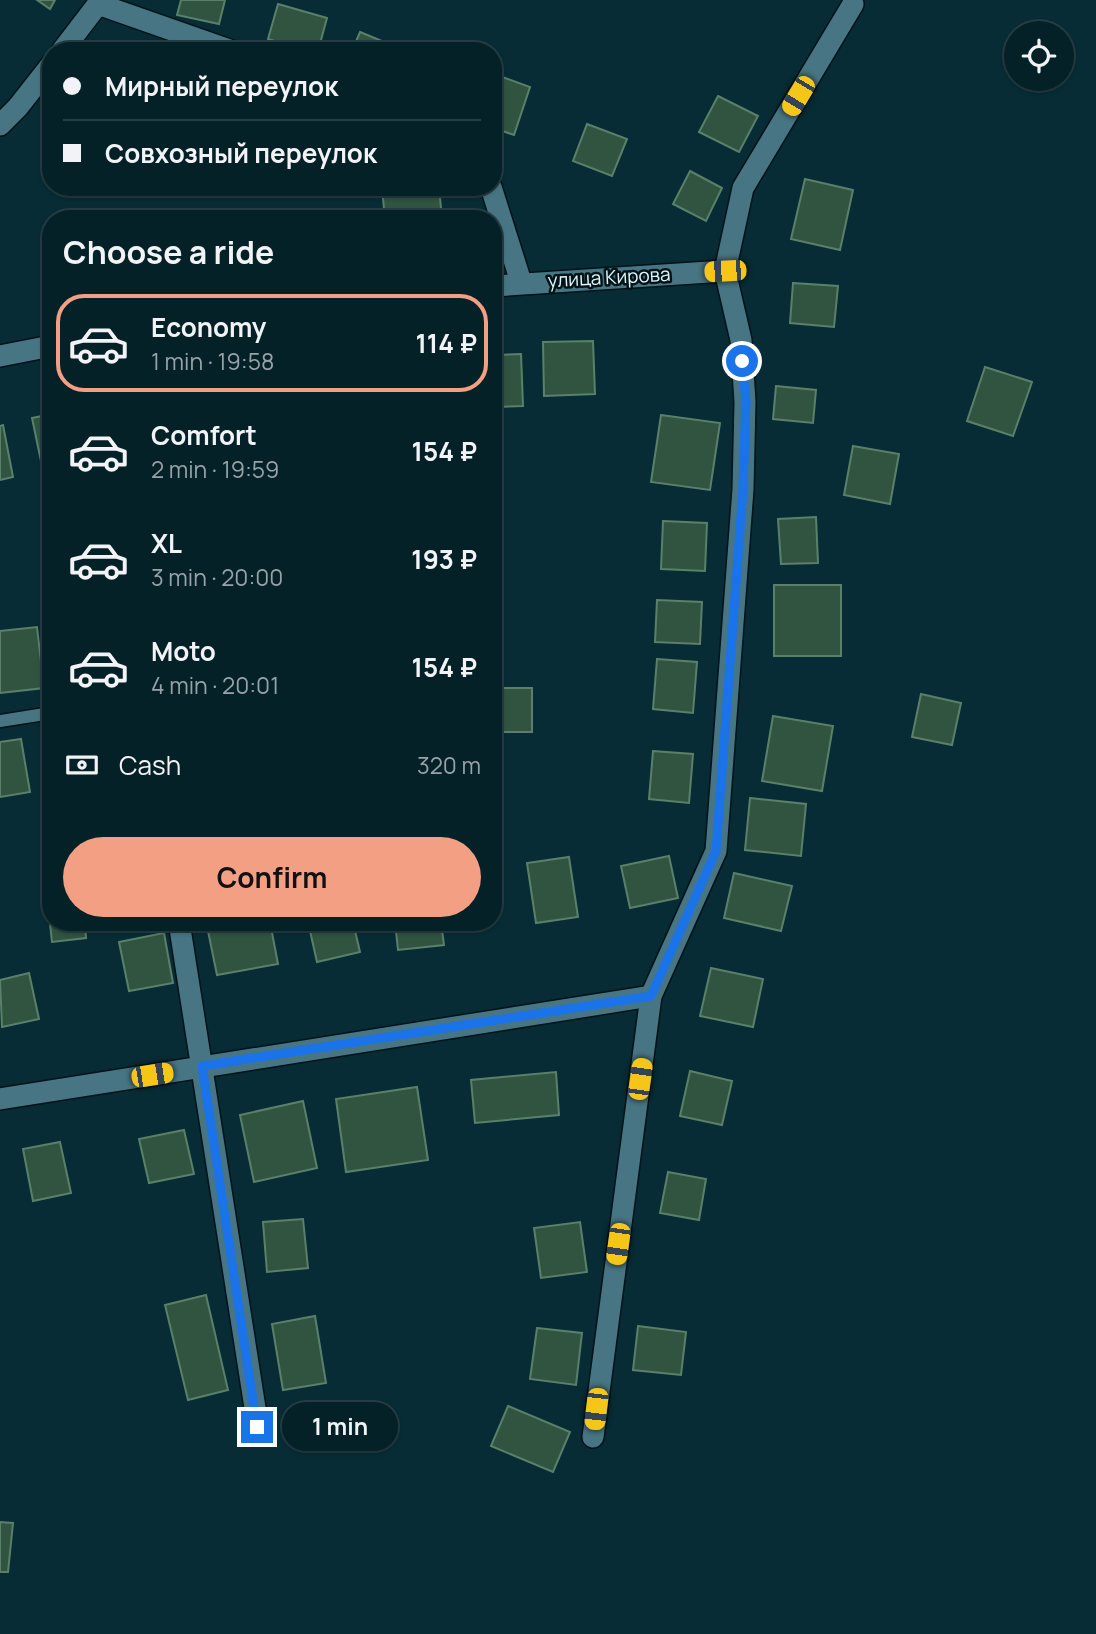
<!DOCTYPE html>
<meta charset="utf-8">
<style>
:root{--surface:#052128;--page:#0e2930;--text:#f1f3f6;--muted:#97a3a8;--line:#263e45;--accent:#f39f84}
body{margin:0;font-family:Manrope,sans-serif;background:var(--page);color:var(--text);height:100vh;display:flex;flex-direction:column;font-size:26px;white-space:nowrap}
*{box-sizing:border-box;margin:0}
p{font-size:23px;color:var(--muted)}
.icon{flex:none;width:38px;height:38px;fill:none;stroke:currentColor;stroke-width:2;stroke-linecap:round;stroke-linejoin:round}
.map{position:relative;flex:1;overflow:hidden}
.panel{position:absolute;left:42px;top:210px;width:460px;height:721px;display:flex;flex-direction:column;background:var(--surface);border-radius:28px;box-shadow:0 2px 5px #0004,0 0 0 2px var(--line)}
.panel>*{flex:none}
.hud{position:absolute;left:42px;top:42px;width:460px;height:154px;border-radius:28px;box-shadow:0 2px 5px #0004,0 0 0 2px var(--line);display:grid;align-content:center;height:154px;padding:0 21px;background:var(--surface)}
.tools{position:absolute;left:1004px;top:21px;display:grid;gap:14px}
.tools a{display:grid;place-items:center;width:70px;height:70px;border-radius:50%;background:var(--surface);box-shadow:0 2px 5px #0004,0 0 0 2px var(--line);font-size:35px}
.end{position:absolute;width:32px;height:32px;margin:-16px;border:9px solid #1a73e8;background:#fff;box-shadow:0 0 0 4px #fff}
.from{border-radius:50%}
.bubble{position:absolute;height:49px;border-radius:24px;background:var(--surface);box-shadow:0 2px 5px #0004,0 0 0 2px var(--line);font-size:23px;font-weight:700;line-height:49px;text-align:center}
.car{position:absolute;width:21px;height:42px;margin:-21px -10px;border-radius:9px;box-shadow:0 0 5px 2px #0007;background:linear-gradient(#f5c518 24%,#345 0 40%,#f5c518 0 76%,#345 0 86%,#f5c518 0)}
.hud b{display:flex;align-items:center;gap:24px;height:66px;font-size:26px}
.hud b+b{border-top:2px solid var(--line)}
.hud i{width:18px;height:18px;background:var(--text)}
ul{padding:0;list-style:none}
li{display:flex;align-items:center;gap:21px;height:98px;margin:0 14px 10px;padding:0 7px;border:4px solid transparent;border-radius:28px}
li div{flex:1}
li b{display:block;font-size:26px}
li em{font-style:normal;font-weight:700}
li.selected{border-color:var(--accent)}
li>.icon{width:63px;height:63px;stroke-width:1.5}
h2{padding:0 21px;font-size:32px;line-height:84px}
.pay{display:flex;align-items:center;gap:18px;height:77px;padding:0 21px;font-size:26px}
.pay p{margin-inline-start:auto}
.cta{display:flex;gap:14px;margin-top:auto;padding:14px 21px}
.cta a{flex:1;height:80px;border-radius:42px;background:var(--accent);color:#111;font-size:28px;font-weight:700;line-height:80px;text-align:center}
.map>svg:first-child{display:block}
.building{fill:#305440;stroke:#5a806a;stroke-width:2}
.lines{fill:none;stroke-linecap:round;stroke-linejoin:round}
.lane-casing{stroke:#001319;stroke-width:15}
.street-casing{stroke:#001319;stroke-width:24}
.lane{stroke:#487583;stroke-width:12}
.street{stroke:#487583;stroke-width:21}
.route{stroke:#1a73e8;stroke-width:9}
.labels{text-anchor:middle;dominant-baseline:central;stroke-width:5;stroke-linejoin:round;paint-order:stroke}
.street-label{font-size:19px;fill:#dff7ff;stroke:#021318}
</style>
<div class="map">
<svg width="1096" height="1634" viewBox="0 0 1096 1634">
<rect width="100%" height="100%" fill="#072c35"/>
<g class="building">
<polygon points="37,0 55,0 50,9"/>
<polygon points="181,0 225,0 219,24 177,15"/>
<polygon points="278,4 327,18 318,51 308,51 268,39"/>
<polygon points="360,32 399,48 398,51 352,51"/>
<polygon points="494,74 530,87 514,135 494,128"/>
<polygon points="718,96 758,116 739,152 699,132"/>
<polygon points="587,124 627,139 612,176 573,161"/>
<polygon points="690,171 722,188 706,221 673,204"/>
<polygon points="805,179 853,190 840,250 791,239"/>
<polygon points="439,187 442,219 385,219 382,188"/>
<polygon points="793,283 838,286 834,327 790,323"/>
<polygon points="593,341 595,394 544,396 543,342"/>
<polygon points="521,354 523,406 494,407 494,355"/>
<polygon points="985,367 1032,382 1013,436 967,421"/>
<polygon points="776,386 816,390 813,423 773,419"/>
<polygon points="51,414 51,464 42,466 32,418"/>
<polygon points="661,415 720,423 710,490 651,482"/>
<polygon points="3,425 13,477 0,480 0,426"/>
<polygon points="853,446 899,454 890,504 844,495"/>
<polygon points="816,517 818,563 781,564 778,519"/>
<polygon points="663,521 707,523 705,571 661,569"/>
<rect x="774" y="585" width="67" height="71"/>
<polygon points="657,600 702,602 700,644 655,642"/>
<polygon points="37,627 44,688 0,693 0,631"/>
<polygon points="657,659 697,662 693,713 653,709"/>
<rect x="494" y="688" width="38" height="44"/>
<polygon points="921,694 961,703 952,745 912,737"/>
<polygon points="773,716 833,726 822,791 762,781"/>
<polygon points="21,739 30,792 0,797 0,742"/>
<polygon points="653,751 693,754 689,803 649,799"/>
<polygon points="750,798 806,804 801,856 745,850"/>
<polygon points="669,856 678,898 630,908 621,866"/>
<polygon points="569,857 578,917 536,923 527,863"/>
<polygon points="734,873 792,886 781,931 724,918"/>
<polygon points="47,897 51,897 51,922 85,922 86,938 52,942"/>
<polygon points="256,922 270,922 278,964 217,975 208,931"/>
<polygon points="308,922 353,922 360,952 317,962"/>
<polygon points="395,922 441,922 444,945 398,950"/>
<polygon points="164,933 173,983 129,991 119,942"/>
<polygon points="711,968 763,979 753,1027 700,1016"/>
<polygon points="29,973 39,1019 2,1027 0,980"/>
<polygon points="690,1071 732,1081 722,1125 680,1116"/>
<polygon points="556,1072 559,1115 475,1123 471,1080"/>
<polygon points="417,1087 428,1160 346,1172 336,1099"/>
<polygon points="303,1101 317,1168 254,1182 240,1115"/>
<polygon points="184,1130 194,1174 149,1183 139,1139"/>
<polygon points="60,1142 71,1193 33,1201 23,1149"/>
<polygon points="668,1172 706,1179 699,1220 660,1213"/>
<polygon points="303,1219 308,1268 267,1272 263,1222"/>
<polygon points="580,1222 587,1272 541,1278 534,1228"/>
<polygon points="206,1295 228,1390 188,1400 165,1305"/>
<polygon points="315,1316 326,1383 283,1390 272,1324"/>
<polygon points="638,1326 686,1332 681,1375 633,1370"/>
<polygon points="537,1328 582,1333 576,1385 530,1379"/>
<polygon points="508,1406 570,1432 553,1472 491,1446"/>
<polygon points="0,1522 13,1523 8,1572 0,1572"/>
</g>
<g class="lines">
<g class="lane-casing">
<polyline id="lane" points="0,721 51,713"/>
</g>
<g class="street-casing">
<g id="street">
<polyline points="98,4 232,51"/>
<polyline points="62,51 101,0"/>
<polyline points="0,125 18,107 51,65"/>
<polyline points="491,187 521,282"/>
<polyline points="494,286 725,271"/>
<polyline points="0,356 51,346"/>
<polyline points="179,922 258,1427"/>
<polyline points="0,1099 651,996"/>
<polyline points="593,1437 651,996 716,851 743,489 745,402 741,340 725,271 743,188 853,4"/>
</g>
</g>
<use href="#lane" class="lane"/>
<use href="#street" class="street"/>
</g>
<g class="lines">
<polyline class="route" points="257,1427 202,1066 651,996 716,851 743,489 746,401 742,361"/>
</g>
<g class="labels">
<g class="street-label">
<text transform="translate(609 277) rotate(-3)">улица Кирова</text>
</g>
</g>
</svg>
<div class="tools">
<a><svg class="icon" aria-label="locate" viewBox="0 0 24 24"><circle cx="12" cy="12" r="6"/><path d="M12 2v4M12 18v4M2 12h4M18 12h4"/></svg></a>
</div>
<i class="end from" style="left:742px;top:361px"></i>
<i class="end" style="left:257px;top:1427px"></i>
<div class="bubble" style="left:282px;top:1402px;width:116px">1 min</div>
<i class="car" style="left:798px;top:96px;rotate:211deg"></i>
<i class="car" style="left:725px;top:271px;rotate:267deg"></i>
<i class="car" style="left:152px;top:1075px;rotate:81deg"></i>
<i class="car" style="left:640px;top:1079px;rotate:8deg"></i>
<i class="car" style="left:618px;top:1244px;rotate:188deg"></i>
<i class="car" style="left:596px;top:1409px;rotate:187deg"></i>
<div class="hud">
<b><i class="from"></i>Мирный переулок</b>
<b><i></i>Совхозный переулок</b>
</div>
<section class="panel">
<h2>Choose a ride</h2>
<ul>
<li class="selected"><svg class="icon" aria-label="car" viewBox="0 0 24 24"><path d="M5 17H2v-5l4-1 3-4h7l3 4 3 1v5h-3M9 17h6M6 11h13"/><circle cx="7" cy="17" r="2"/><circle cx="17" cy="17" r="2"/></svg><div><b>Economy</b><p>1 min · 19:58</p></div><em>114 ₽</em></li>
<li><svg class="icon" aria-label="car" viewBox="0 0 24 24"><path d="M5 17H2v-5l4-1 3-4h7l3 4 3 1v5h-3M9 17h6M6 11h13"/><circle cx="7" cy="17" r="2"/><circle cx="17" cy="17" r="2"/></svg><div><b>Comfort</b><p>2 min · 19:59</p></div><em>154 ₽</em></li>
<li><svg class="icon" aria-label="car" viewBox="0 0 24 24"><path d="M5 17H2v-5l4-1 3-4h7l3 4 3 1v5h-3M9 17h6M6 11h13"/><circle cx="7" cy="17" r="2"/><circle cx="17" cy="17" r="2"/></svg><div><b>XL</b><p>3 min · 20:00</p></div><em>193 ₽</em></li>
<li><svg class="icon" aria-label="car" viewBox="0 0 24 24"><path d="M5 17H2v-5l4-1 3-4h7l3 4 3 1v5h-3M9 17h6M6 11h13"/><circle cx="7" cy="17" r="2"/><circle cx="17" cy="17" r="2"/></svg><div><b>Moto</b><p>4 min · 20:01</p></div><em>154 ₽</em></li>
</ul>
<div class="pay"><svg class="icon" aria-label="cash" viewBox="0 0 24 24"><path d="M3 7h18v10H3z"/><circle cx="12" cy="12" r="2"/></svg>Cash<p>320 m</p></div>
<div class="cta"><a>Confirm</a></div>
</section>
</div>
